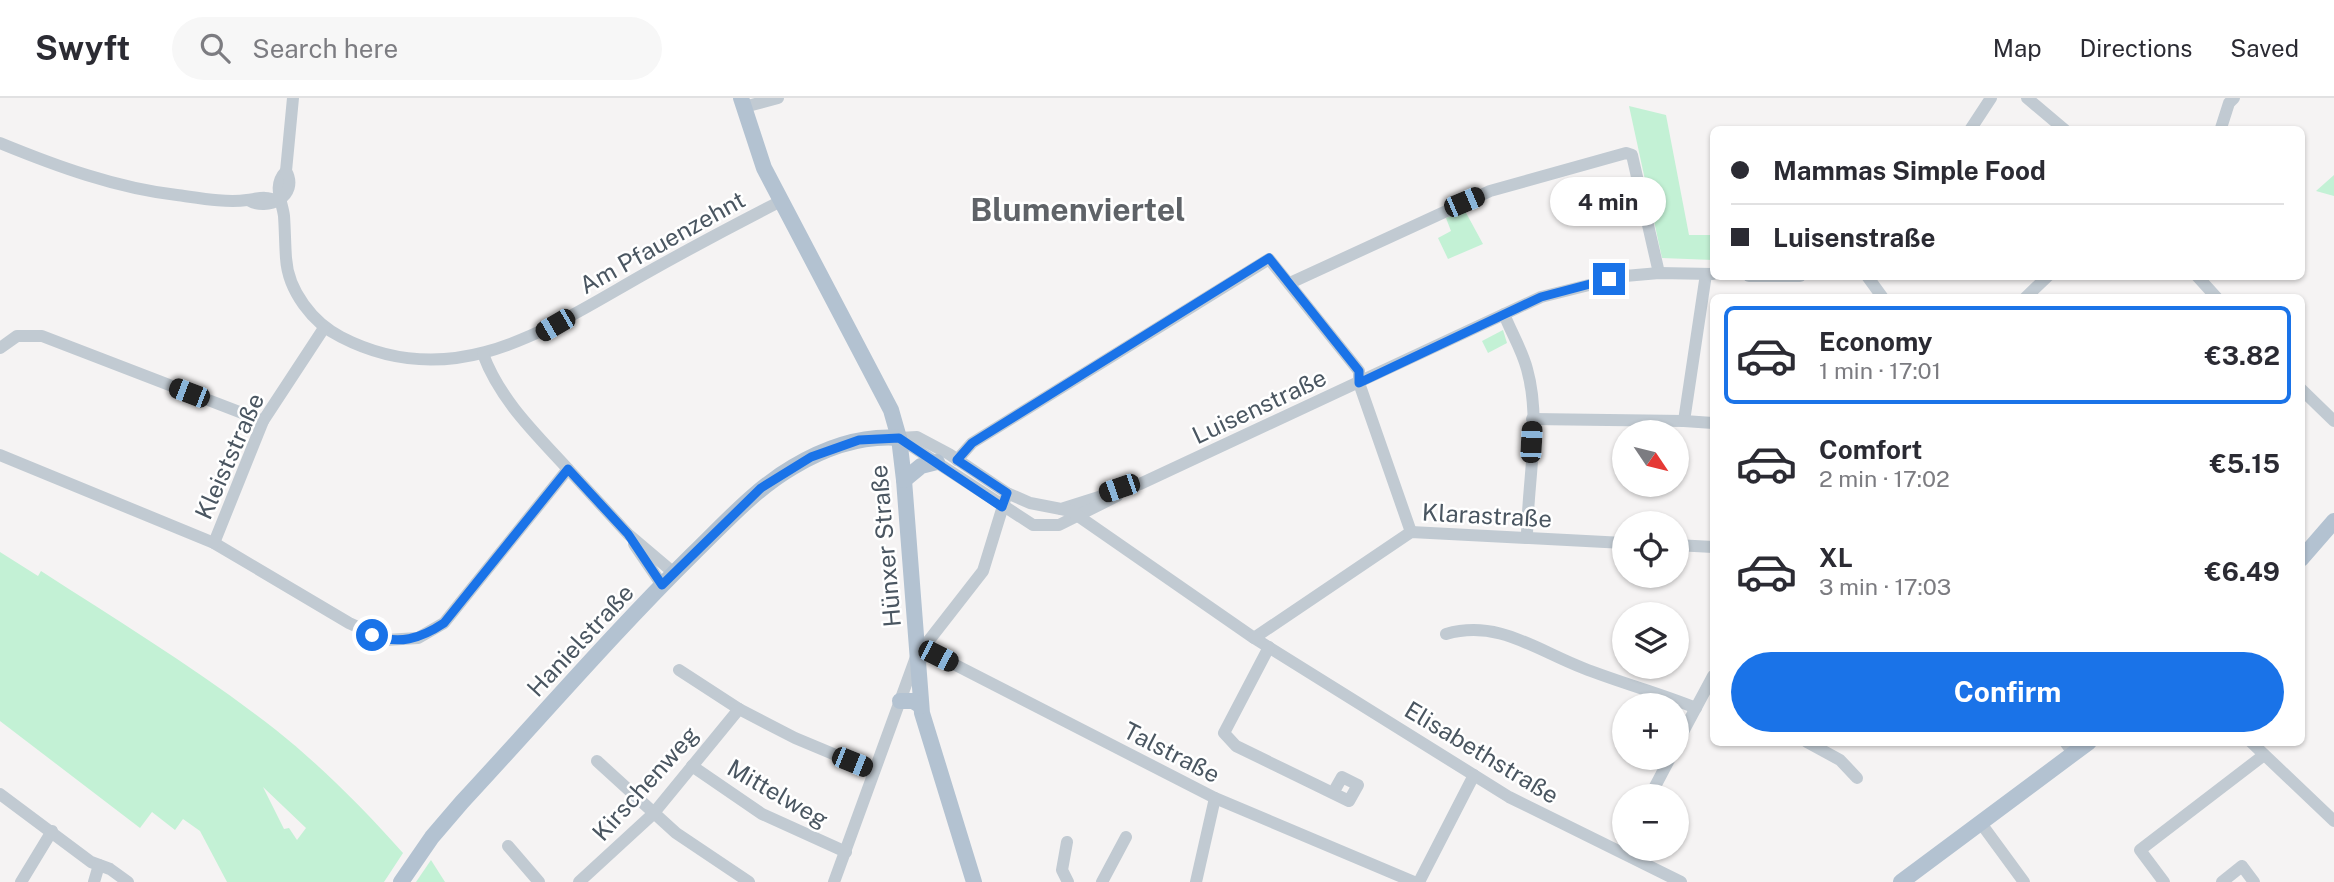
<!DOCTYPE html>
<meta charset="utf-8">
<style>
:root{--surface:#fff;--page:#f7f7f7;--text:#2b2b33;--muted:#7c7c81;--line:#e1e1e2;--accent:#1a73e8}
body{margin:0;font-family:"Public Sans",sans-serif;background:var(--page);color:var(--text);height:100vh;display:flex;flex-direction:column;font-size:26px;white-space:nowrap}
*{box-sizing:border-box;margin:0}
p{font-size:23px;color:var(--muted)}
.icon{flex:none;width:38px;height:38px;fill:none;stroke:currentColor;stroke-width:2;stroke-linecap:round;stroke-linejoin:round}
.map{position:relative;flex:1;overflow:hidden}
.sheet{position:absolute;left:1710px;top:196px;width:595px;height:452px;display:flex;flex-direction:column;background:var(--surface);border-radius:10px;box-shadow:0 2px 5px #0004}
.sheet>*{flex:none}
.guide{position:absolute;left:1710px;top:28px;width:595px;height:154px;border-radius:10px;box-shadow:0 2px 5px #0004;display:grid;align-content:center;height:154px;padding:0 21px;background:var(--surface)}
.needle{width:46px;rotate:125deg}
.tools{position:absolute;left:1612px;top:322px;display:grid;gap:14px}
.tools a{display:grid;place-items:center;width:77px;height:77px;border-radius:50%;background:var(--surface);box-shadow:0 2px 5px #0004;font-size:35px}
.end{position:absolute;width:32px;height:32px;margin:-16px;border:9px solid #1a73e8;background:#fff;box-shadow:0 0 0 4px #fff}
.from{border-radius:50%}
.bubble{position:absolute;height:49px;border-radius:24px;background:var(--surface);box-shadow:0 2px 5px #0004;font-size:23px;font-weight:700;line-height:49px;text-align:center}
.car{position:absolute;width:21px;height:42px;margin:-21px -10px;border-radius:9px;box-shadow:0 0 5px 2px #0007;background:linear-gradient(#222 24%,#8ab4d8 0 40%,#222 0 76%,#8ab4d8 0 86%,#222 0)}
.guide b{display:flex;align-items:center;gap:24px;height:66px;font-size:26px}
.guide b+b{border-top:2px solid var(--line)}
.guide i{width:18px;height:18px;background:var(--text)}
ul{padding:12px 0 0;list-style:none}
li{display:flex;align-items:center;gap:21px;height:98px;margin:0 14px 10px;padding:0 7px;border:4px solid transparent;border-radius:10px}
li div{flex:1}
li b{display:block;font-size:26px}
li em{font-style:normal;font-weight:700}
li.current{border-color:var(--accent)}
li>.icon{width:63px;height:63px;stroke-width:1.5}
.button{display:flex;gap:14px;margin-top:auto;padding:14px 21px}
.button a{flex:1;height:80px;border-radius:42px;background:var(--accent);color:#fff;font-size:28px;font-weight:700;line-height:80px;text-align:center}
header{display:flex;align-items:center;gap:42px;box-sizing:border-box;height:98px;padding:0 35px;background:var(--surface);border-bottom:2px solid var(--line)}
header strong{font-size:33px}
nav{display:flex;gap:38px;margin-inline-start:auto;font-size:24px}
.search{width:490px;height:63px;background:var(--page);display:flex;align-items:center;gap:18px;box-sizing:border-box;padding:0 24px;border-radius:38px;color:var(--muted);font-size:26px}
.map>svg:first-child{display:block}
.green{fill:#c3f1d5;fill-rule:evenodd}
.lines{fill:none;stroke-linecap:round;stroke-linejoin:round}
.minor{stroke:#c1cad2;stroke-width:12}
.major{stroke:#b3c2d1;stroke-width:16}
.route{stroke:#1a73e8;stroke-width:9}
.labels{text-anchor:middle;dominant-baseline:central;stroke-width:5;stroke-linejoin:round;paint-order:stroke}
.street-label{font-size:24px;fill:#4a5661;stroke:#fff}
.district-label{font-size:32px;font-weight:bold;fill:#5f6368;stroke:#fff}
</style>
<header>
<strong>Swyft</strong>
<div class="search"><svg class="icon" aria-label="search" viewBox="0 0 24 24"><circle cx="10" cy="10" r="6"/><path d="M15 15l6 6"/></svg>Search here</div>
<nav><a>Map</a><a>Directions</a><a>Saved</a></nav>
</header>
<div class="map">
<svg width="2334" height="784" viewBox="0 0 2334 784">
<rect width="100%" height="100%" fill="#f5f3f3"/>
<g class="green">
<polygon points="1629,8 1666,17 1689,137 1713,137 1713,162 1662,160"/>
<polygon points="2334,77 2334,98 2316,93"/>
<polygon points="1464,111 1483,146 1448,161 1438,140 1451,133 1446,120"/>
<polygon points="1503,232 1507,245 1488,255 1482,243"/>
<path d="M 0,454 L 38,478 L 41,473 C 120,524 202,574 276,632 C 321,668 364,711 403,755 L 384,784 L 227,784 L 200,733 L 183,721 L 175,732 L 152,714 L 140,730 L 0,623 ZM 263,689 L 306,730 L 297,742 L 289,730 L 284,731 Z"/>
<polygon points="431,762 445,784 416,784"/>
</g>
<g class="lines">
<g class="minor">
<polyline points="2027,0 2065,32"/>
<polyline points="744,9 778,0"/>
<polyline points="2221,30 2229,5 2234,0"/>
<polyline points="1970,32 1991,0"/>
<path d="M 0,45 C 56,68 116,90 177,97 C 199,100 226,105 247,102 C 261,100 265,98 278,103"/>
<path d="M 286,73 C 272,88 282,102 284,118 C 285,132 285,146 286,160 C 288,193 313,225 341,239 C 453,297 546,232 641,178 C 687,152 734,127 781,103"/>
<path d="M 248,102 C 267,114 300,98 286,73 L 293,0"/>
<polyline points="1749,178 1800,178"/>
<polyline points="1867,178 1883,200"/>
<polyline points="2197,178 2217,200"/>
<polyline points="1290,185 1490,93 1626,55 1632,57 1659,175"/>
<polyline points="2025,200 2048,178"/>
<path d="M 1504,216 C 1511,234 1522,252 1527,271 C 1542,324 1527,386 1527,440"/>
<polyline points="0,250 17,238 42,238 263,323"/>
<path d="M 483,256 C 500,302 535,335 568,371"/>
<polyline points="2301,291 2334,323"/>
<polyline points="1532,321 1684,323 1706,176"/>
<polyline points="1684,323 1713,325"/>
<polyline points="899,340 917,339 949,356 1007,395 1030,405 1061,411 1140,386 1541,199 1625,178 1659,175 1713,176"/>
<polyline points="899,340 1033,427 1059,427 1117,398"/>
<polyline points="0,357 214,445 349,525 386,542 418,540 444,525 568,371 628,436 674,475"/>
<polyline points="957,362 972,345 1269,161 1359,273 1359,285 1411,434"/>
<polyline points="1061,411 1071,413 1254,540 1509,699 1681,784"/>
<polyline points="214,445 263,323 324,230"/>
<polyline points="634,446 662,487"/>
<polyline points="1676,447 1713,449"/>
<path d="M 1446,536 C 1498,521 1536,552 1583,570 C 1621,585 1659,595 1696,610"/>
<polyline points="1254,540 1411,434 1624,445"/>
<polyline points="1269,549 1224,635 1236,648 1349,703 1358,687 1342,679 1333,695"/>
<polyline points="916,559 938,558 1215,700 1414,784"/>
<polyline points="679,572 739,611 795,640 874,673"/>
<polyline points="1807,644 1840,662 1857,680"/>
<polyline points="2065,644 2074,656"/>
<polyline points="2251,644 2334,723"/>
<polyline points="1676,647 1713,578"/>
<polyline points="597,663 676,735 749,784"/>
<polyline points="692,668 762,716 846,754"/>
<polyline points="0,696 91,764 110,771 128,784"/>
<polyline points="1650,698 1670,660"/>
<polyline points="1980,724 2024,784"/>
<polyline points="1067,744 1062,772 1068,784"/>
<polyline points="508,748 539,784"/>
<polyline points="21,784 52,733"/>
<polyline points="94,784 99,767"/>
<polyline points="579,784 653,716 739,611"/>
<polyline points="834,784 916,559 983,473 1007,395"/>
<polyline points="1102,784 1126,739"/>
<polyline points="1196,784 1215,700"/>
<polyline points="1419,784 1474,677"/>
<polyline points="2164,784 2140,752 2264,657"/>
<polyline points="2222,784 2242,768 2254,784"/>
</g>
<g class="major">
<polyline points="741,0 764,70 891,312 899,340 904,382 922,615 974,784"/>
<polyline points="904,382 921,368 937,364"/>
<polyline points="2301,461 2334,423"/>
<polyline points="900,603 913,603 921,608"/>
<path d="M 401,784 L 432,739 L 462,704 C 539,621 613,535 693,456 C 725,425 755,391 793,369 C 825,350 861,337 899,340"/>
<polyline points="1901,784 2089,644"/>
</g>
</g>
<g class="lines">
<path class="route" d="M 372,537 C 399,547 420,541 444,525 L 568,371 L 628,436 L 662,487 L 761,390 L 811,359 L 859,342 L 899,340 L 1002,409 L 1007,395 L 957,362 L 972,345 L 1269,160 L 1359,273 L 1359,285 L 1541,199 L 1609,181"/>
</g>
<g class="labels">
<g class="street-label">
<text transform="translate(662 144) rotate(-29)">Am Pfauenzehnt</text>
<text transform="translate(1259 308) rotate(-25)">Luisenstraße</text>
<text transform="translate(229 358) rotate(-66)">Kleiststraße</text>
<text transform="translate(1487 417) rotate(3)">Klarastraße</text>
<text transform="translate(885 448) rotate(-95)">Hünxer Straße</text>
<text transform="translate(580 542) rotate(-47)">Hanielstraße</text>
<text transform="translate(1172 654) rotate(27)">Talstraße</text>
<text transform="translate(1482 654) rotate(31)">Elisabethstraße</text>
<text transform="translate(645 685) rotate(-48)">Kirschenweg</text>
<text transform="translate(778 695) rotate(30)">Mittelweg</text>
</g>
<g class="district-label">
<text x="1078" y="111">Blumenviertel</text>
</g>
</g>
</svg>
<div class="tools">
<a><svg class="needle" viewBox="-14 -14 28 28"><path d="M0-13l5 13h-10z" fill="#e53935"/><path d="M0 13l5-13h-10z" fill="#7c7c81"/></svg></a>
<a><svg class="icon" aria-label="locate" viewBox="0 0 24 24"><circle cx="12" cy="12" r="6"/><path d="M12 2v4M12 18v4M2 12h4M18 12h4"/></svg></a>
<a><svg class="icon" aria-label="layers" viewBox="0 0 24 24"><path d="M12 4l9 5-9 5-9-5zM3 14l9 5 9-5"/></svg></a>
<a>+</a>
<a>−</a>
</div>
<i class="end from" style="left:372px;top:537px"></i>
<i class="end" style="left:1609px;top:181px"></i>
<div class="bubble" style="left:1550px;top:79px;width:116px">4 min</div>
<i class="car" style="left:1464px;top:104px;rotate:67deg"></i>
<i class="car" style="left:555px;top:227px;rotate:240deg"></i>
<i class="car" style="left:189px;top:295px;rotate:291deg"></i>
<i class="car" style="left:1531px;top:344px;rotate:3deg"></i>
<i class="car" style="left:1119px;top:390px;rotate:251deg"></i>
<i class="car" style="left:938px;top:558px;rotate:117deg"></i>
<i class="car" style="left:852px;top:664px;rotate:112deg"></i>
<div class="guide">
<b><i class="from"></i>Mammas Simple Food</b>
<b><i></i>Luisenstraße</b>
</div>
<section class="sheet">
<ul>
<li class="current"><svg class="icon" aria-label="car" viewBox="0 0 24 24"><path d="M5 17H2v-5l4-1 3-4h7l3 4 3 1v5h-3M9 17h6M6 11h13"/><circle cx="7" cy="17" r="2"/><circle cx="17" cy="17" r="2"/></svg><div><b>Economy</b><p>1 min · 17:01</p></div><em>€3.82</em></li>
<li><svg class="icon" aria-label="car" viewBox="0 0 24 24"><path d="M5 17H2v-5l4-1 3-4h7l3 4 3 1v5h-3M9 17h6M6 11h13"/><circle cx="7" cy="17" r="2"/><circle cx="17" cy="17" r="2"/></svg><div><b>Comfort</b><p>2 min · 17:02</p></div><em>€5.15</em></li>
<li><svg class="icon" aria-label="car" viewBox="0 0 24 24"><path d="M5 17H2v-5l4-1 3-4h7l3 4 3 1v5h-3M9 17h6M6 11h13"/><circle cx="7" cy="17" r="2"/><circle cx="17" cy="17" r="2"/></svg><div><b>XL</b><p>3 min · 17:03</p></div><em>€6.49</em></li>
</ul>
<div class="button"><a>Confirm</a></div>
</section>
</div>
